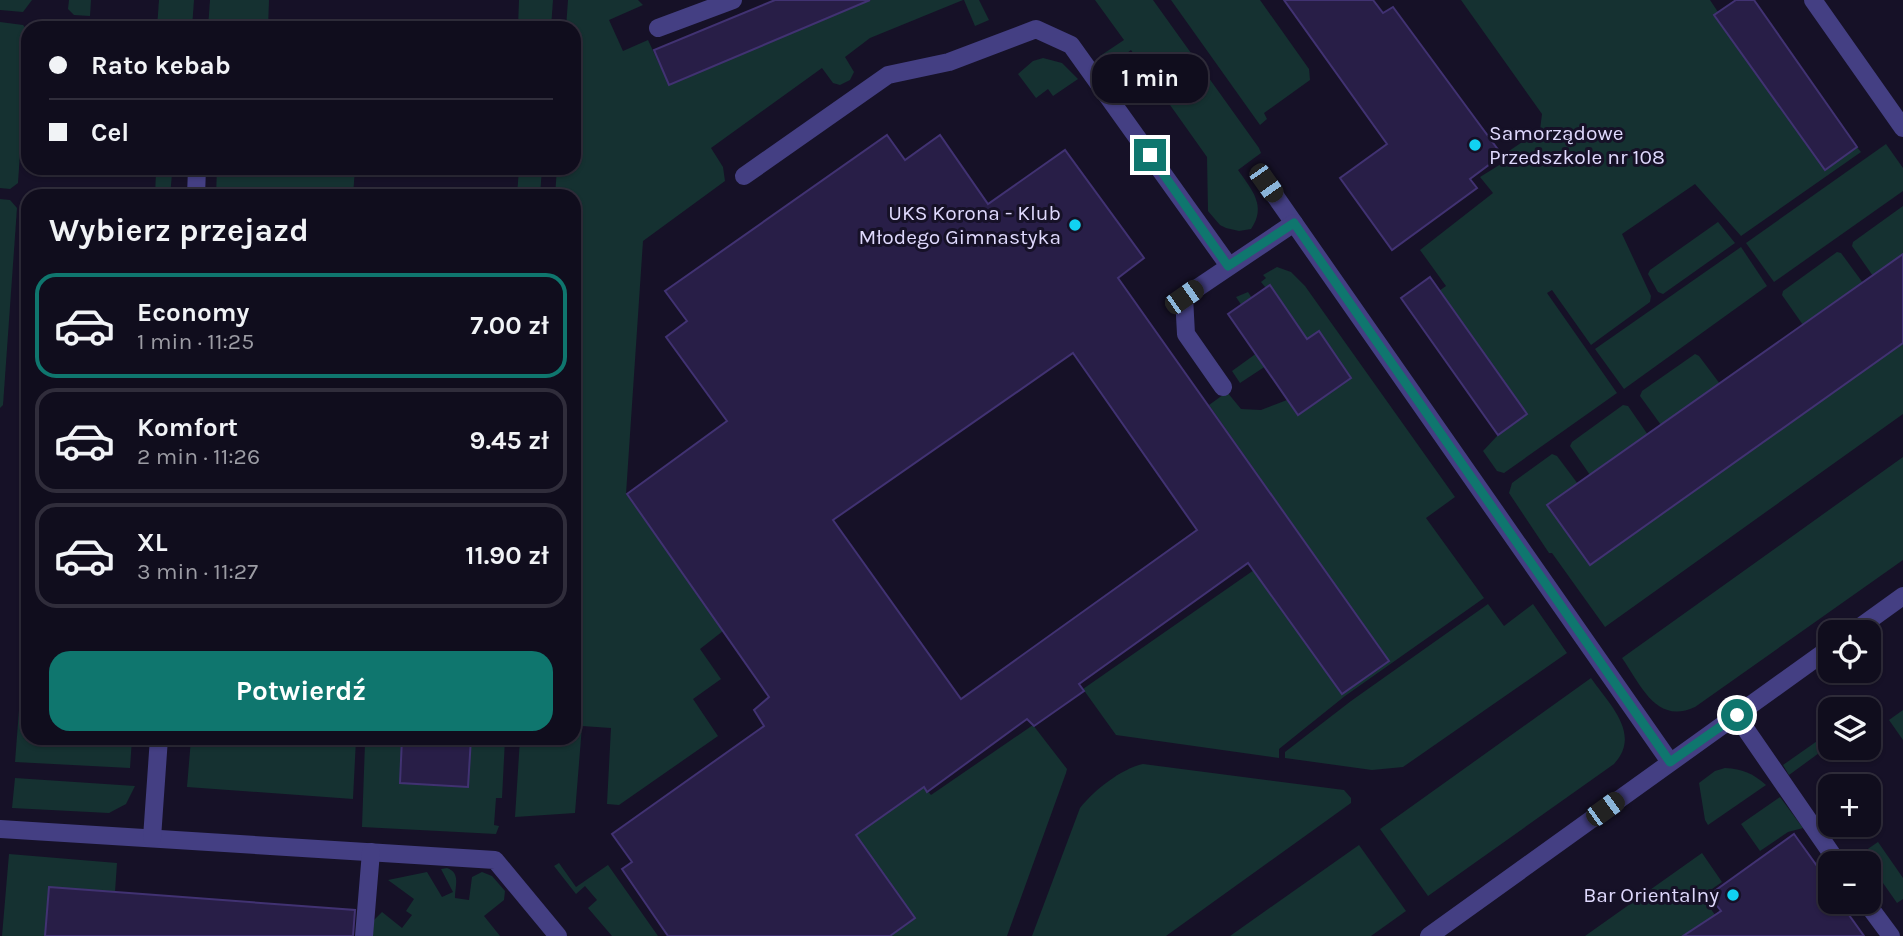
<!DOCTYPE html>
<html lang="pl">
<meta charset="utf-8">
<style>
:root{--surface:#100d1d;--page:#1e1b2a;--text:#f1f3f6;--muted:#9c9ca4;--line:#302d3b;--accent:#0f766e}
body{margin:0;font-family:Karla,sans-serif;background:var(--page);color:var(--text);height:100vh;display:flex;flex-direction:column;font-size:26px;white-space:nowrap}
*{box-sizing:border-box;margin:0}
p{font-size:23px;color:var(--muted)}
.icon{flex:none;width:38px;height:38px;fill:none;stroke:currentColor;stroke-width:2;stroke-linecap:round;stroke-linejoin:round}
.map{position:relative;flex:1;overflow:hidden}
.side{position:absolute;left:21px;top:189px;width:560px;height:556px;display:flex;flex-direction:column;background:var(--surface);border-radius:21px;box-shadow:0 2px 5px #0004,0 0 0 2px var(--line)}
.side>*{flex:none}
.guide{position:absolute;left:21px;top:21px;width:560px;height:154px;border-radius:21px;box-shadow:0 2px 5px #0004,0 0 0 2px var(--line);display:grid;align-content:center;height:154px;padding:0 28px;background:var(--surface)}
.fabs{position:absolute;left:1818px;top:620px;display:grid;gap:14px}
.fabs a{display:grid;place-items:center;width:63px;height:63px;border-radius:14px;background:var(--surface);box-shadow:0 2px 5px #0004,0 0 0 2px var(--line);font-size:35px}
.end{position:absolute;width:32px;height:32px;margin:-16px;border:9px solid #0f766e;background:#fff;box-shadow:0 0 0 4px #fff}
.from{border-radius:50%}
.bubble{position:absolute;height:49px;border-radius:21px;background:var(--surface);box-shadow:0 2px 5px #0004,0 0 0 2px var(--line);font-size:23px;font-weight:700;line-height:49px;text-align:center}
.car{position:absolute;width:21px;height:42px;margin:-21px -10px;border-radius:9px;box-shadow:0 0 5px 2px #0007;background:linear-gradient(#222 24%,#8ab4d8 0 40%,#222 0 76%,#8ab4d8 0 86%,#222 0)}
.guide b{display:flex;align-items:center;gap:24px;height:66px;font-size:26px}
.guide b+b{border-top:2px solid var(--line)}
.guide i{width:18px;height:18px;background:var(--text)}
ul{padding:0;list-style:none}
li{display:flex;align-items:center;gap:21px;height:105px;margin:0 14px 10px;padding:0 14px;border:4px solid var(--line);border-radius:21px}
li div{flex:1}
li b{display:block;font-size:26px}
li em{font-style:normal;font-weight:700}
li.active{border-color:var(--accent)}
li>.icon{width:63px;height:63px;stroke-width:1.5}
h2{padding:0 28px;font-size:32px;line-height:84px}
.primary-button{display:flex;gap:14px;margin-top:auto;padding:14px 28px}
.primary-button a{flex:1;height:80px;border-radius:21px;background:var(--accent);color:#fff;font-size:28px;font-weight:700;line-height:80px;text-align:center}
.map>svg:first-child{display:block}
.green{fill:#153131}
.building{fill:#281e47;stroke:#413272;stroke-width:2;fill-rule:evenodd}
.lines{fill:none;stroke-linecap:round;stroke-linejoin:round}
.minor{stroke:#443f83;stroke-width:18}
.route{stroke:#0f766e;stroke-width:9}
.poi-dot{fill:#11d2f2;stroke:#161127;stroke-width:2.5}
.labels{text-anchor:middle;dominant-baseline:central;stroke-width:6;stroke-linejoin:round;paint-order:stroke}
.poi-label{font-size:21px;fill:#dfd9fd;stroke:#161127;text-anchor:end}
</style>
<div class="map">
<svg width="1903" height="936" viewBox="0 0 1903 936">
<rect width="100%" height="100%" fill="#161127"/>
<g class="green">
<polygon points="0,0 32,0 23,12 0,10"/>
<polygon points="69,0 91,0 90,16 74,15 68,9"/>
<polygon points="159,0 194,0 192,28 157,28"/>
<polygon points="210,0 269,0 268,28 208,28"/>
<polygon points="519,0 553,0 551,28 518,28"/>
<polygon points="568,0 638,0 643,5 609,20 623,51 648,40 669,85 871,0 963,0 870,38 845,57 854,72 850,80 840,85 833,83 822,68 711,148 723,167 725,181 643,241 626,494 723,631 700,649 721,679 693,699 718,736 619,805 607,804 611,728 582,726 575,813 515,817 520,739 574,738 574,196 555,196 557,168 574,168 574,28 566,28"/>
<polygon points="964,0 979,0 989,20 975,26"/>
<path d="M 1095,0 L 1153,0 L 1259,148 L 1261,153 L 1238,170 C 1252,190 1267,206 1251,229 L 1239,231 L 1226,228 L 1220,225 L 1208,211 L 1207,157 L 1131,50 L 1108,67 L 1100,56 L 1124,40 Z"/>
<polygon points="1171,0 1260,0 1309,69 1310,80 1264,113 1267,119 1260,125"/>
<polygon points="1461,0 1710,0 1718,12 1727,33 1825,170 1857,147 1861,152 1741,236 1695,184 1622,234 1651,296 1650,302 1591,345 1552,290 1547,293 1617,393 1504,473 1497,471 1483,451 1498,435 1527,414 1461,321 1432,341 1410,311 1446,286 1420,250 1493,193 1480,177 1509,159 1506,153 1540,130 1542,114"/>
<polygon points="0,22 23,25 28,31 18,183 10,189 0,188"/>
<polygon points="1043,58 1062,63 1078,79 1053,96 1048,89 1036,98 1018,74 1033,61"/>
<polygon points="1886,144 1903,168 1903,191 1774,282 1746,243"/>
<polygon points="217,168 355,168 353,196 216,196"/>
<polygon points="519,168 542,168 540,196 517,196"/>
<polygon points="156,172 172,174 170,196 155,196"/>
<polygon points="0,199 10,200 17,208 3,405 0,408"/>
<polygon points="1903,206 1903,254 1873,276 1852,246 1853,242"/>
<polygon points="1718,222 1735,243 1663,294 1658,292 1648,274 1650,270"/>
<polygon points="1741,247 1767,286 1624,389 1595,349"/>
<polygon points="1837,252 1841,253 1863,283 1803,325 1782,295 1783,291"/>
<polygon points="1277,267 1291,272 1305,286 1455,497 1426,518 1484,598 1345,696 1279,749 1279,758 1116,735 1083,689 1254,570 1389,661 1209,405 1227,392 1241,409 1261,410 1287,400 1298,415 1351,378 1319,331 1240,383 1232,371 1268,345 1236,297 1248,292 1264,317 1283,304 1271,286 1266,288 1261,282 1266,278 1263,275"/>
<polygon points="1903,343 1903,414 1605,627 1552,553 1549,553 1509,493 1512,483 1552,454 1557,456 1578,484"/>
<polygon points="1695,354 1699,356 1720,384 1661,425 1640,396 1642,391"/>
<polygon points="1623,405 1628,406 1648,435 1590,475 1570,446 1572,442"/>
<path d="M 1903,457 L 1903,560 L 1695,707 C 1656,725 1641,685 1622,658 Z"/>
<polygon points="1488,604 1504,626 1533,604 1567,653 1403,767 1372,770 1285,758 1285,752 1351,701"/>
<path d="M 1591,678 C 1609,704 1642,734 1614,764 L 1428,896 L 1380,829 Z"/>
<polygon points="19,710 28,710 28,738 132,739 130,768 15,762"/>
<polygon points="1903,710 1903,740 1889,720"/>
<polygon points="1033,725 1067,769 1066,773 1007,936 890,936 915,918 856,835 924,787 931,795"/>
<polygon points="1830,732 1830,745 1789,775 1783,765"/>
<polygon points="191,739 356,739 353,799 187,787"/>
<polygon points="471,739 505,739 502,798 496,798 494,825 499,826 496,834 362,827 365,743 402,746 400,783 467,787"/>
<path d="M 1143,764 L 1344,790 L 1351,798 L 1351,803 L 1166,936 L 1032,936 L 1080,808 C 1094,790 1121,769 1143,764 Z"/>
<path d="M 1725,768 C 1743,769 1752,773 1766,785 L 1708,825 L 1705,820 L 1699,783 L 1715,771 Z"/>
<polygon points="15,778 135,786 126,804 109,813 12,808"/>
<polygon points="1780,797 1803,828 1788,832 1760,851 1741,824"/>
<polygon points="1878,842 1903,878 1903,899 1897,903 1862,853"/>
<polygon points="1359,845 1406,911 1371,936 1230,936"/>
<polygon points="1702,853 1722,882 1702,896 1715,915 1710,919 1722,936 1585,936"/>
<polygon points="9,854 117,863 115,892 49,887 45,936 2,936"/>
<polygon points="559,863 576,887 608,865 658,936 612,936 588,908 597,900 585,886 576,894 554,866"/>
<path d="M 447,868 C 461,873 455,886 455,898 L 469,900 L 472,877 L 482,872 L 492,876 L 505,891 L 504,900 L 484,916 L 500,936 L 372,936 L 373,921 L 382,912 L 402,928 L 412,915 L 406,911 L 414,899 L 388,880 L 427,872 L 442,897 L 453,892 L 441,869 Z"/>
</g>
<g class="building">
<polygon points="775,0 870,0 669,85 654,50"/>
<polygon points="1284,0 1373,0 1383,13 1393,7 1502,155 1470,179 1477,188 1392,250 1340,178 1387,144"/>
<polygon points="1736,0 1754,0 1857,147 1825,170 1714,15"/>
<path d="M 887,135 L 905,160 L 940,135 L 988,204 L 1065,150 L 1144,258 L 1118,278 L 1389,661 L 1342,694 L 1248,563 L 1079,684 L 1084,691 L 1034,726 L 1027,719 L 927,792 L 924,787 L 856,835 L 915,918 L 890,936 L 668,936 L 622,869 L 632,862 L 612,834 L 764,726 L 754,710 L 769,697 L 627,494 L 727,421 L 666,337 L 687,321 L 665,291 ZM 1073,353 L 1197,530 L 961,699 L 833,520 Z"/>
<polygon points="1903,254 1903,343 1590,565 1547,505"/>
<polygon points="1430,277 1527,414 1498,435 1401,298"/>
<polygon points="1270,285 1307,339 1319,331 1351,378 1298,415 1228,314"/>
<polygon points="402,738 471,738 468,787 400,783"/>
<polygon points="1794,834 1822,873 1820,874 1830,889 1830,901 1839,901 1864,936 1683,936 1721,911 1709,895"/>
<polygon points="49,887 355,910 353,936 45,936"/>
</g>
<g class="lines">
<g class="minor">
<polyline points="1813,0 1903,128"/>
<polyline points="658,28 733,0"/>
<polyline points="744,176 888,75 949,62 1036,29 1071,45 1229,266"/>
<polyline points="1266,183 1670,762"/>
<polyline points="196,196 197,168"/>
<polyline points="1223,387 1186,334 1184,297 1294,223"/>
<polyline points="1853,632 1903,596"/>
<polyline points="1736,715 1838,863"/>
<polyline points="0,829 495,860 558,936"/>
<polyline points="152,838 159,738"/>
<polyline points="1865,901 1891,936"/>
<polyline points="364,936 371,852"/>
<polyline points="1429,936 1830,648"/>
</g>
</g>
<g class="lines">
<polyline class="route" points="1150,155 1228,266 1294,223 1670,762 1737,715"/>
</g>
<g class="poi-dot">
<circle cx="1475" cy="145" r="7"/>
<circle cx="1075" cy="225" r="7"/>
<circle cx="1733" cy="895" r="7"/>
</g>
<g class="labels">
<g class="poi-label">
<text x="1489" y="133" text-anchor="start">Samorządowe<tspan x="1489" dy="24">Przedszkole nr 108</tspan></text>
<text x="1061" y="213">UKS Korona - Klub<tspan x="1061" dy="24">Młodego Gimnastyka</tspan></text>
<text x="1719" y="895">Bar Orientalny</text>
</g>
</g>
</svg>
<div class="fabs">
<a><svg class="icon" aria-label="locate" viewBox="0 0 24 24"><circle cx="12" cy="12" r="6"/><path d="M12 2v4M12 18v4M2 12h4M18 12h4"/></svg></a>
<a><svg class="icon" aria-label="layers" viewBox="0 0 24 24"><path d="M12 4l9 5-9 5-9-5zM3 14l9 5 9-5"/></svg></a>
<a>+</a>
<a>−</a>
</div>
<i class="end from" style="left:1737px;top:715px"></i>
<i class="end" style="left:1150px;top:155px"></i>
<div class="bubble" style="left:1092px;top:54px;width:116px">1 min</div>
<i class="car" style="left:1266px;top:183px;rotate:145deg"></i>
<i class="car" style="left:1184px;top:297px;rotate:55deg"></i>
<i class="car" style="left:1605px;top:809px;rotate:54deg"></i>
<div class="guide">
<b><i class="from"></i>Rato kebab</b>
<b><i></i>Cel</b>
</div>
<section class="side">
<h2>Wybierz przejazd</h2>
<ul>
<li class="active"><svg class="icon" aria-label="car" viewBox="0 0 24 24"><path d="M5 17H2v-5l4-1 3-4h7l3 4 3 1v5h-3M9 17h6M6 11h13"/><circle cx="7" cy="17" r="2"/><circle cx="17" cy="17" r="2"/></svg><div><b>Economy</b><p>1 min · 11:25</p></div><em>7.00 zł</em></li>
<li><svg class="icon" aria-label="car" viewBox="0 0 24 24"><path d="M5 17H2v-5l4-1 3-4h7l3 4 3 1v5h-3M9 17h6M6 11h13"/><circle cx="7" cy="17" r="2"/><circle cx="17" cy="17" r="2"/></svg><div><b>Komfort</b><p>2 min · 11:26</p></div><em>9.45 zł</em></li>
<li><svg class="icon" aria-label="car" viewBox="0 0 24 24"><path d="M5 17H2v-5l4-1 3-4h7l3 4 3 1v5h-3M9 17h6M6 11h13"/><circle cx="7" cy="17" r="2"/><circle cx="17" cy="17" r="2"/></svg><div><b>XL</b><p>3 min · 11:27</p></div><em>11.90 zł</em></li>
</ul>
<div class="primary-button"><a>Potwierdź</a></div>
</section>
</div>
